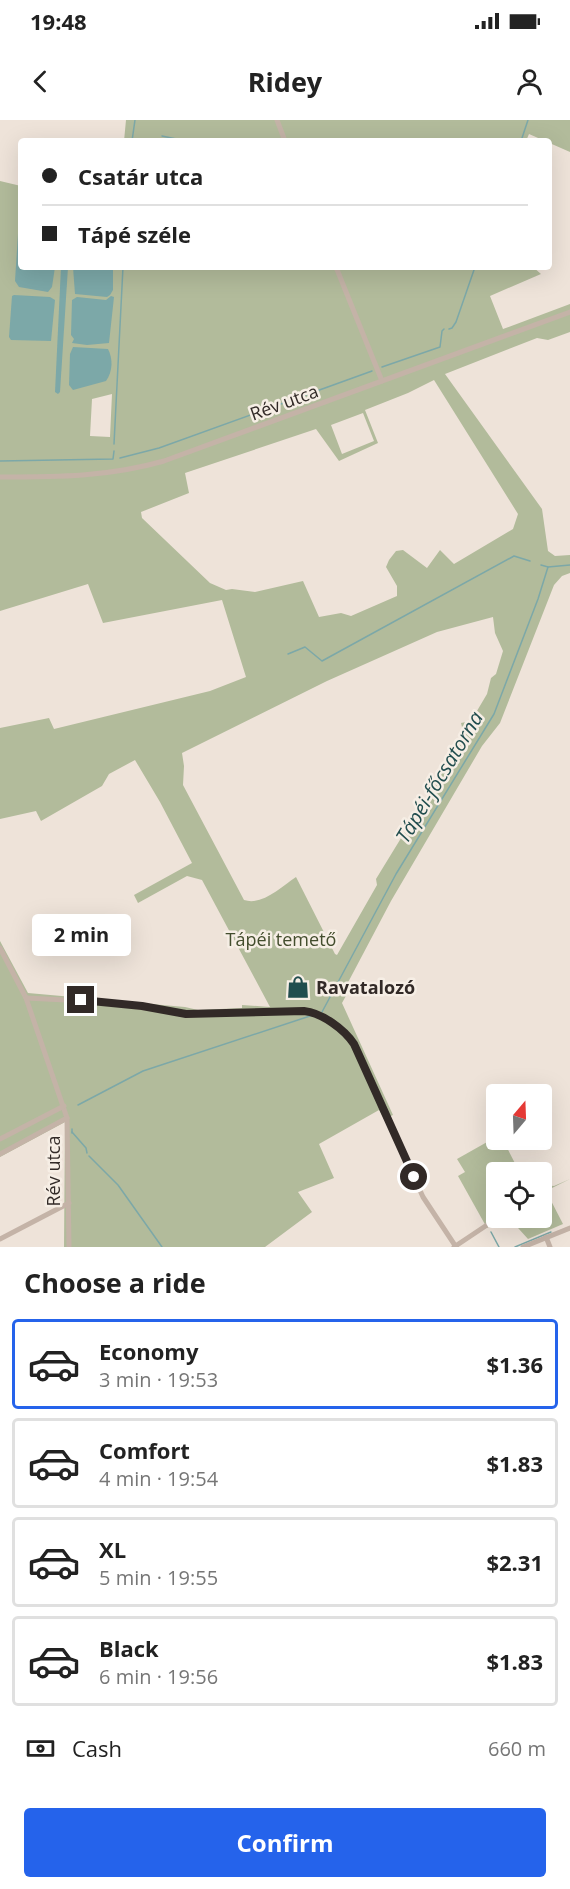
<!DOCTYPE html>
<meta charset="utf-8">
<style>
:root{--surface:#fff;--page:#f2f2f2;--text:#222;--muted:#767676;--line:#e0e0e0;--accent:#2563eb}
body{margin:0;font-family:"Open Sans",sans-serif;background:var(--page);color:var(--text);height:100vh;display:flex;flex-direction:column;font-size:22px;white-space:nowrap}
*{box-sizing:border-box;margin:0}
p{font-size:20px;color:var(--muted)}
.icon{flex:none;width:33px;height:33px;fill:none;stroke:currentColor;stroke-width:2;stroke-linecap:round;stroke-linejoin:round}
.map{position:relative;height:1127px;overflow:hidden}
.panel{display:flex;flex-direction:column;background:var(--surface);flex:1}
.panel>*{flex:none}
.banner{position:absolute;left:18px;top:18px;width:534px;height:132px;border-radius:6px;box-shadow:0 6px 24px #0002;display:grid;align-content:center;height:132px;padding:0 24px;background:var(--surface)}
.needle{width:39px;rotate:19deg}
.controls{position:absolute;left:486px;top:964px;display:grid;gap:12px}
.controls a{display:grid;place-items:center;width:66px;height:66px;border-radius:6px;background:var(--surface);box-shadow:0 6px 24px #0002;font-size:30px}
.end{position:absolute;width:27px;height:27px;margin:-14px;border:8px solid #322a27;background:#fff;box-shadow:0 0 0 3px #fff}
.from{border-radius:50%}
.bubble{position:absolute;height:42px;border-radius:6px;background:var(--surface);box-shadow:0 6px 24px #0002;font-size:20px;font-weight:700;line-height:42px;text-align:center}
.banner b{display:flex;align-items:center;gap:21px;height:57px;font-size:22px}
.banner b+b{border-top:2px solid var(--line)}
.banner i{width:15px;height:15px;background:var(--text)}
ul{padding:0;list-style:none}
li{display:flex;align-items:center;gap:18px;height:90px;margin:0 12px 9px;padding:0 12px;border:3px solid var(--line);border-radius:6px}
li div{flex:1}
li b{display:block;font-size:22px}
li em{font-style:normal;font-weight:700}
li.active{border-color:var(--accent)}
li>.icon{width:54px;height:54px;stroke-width:1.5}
h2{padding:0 24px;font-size:27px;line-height:72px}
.pay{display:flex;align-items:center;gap:15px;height:66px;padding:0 24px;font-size:22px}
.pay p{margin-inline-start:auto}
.button{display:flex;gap:12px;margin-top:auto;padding:12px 24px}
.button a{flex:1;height:69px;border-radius:6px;background:var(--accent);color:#fff;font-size:24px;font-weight:700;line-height:69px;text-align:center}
.status{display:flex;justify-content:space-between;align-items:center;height:42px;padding:0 30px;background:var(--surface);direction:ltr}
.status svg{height:16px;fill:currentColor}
header{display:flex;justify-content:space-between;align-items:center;height:78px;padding:0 24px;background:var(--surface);font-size:27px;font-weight:700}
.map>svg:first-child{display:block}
.green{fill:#b2bb9b;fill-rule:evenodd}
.water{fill:#7ca8a8}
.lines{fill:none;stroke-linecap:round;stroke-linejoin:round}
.stream{stroke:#7ca8a8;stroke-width:1.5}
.minor{stroke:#c4b3a7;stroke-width:5}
.route{stroke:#322a27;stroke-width:8}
.labels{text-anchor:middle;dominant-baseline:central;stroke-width:5;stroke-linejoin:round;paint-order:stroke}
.street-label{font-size:18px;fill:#322a27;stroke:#f6eee5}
.park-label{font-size:18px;fill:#434d2d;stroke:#f6eee5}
.poi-label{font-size:18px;font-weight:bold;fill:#322a27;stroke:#f6eee5;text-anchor:start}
.water-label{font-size:20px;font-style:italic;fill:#214d4e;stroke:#f6eee5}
</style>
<div class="status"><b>19:48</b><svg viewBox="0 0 49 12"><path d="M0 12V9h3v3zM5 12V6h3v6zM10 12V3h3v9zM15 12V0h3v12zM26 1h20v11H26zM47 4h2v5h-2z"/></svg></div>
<header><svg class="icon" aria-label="back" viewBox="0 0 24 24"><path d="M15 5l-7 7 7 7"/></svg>Ridey<svg class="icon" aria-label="person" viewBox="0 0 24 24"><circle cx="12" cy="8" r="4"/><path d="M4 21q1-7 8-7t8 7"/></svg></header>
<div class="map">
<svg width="570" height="1127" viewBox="0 0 570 1127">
<rect width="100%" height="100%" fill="#eee3d9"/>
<g class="green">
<polygon points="126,0 570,0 570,32 529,14 526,21 124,21"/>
<path d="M 0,61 L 21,66 L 21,147 L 533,147 L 541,154 L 490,176 L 503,209 L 570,184 L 570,212 L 548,220 L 537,218 L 445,254 L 542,389 L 548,431 L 555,436 L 570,435 L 570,453 L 562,456 L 554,465 L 500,603 L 482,626 L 391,781 L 344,870 L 347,874 L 342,883 L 393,995 L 384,999 L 379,990 L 319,1024 L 334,1058 L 298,1072 L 312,1092 L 265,1127 L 64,1127 L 65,1002 L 0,1037 L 0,821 L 28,873 L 185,887 L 198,890 L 242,888 L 242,885 L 270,887 L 202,760 L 187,756 L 138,783 L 134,775 L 192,743 L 160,682 L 135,640 L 109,654 L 102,666 L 41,701 L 36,691 L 0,699 L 0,608 L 49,598 L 54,609 L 210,571 L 246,557 L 222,480 L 103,503 L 88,464 L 0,491 ZM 434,260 L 518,394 L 513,409 L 454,444 L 440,430 L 427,448 L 403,430 L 396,431 L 389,440 L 386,447 L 397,466 L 397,476 L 351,496 L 341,493 L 319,497 L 303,461 L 255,472 L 232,469 L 226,470 L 210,463 L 142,398 L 141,392 L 189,373 L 185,353 L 316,309 L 339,341 L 378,323 L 365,290 L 408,273 ZM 112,274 L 110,317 L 90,316 L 92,279 ZM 363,293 L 374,321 L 342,334 L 331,305 ZM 493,497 L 495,513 L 503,531 L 496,554 L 491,558 L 487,574 L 471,601 L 461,603 L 462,607 L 466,612 L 376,759 L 377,765 L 337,835 L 335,834 L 296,757 C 281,767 262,786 244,780 L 183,665 L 184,646 L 182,633 L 327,561 L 437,512 Z"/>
<polygon points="496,1017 496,1020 503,1020 520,1053 496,1053 496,1098 500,1098 487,1108 458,1056 465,1052 457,1039"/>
<polygon points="570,1059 546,1071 563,1104 528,1119 509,1098 542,1098 542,1062 544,1065 554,1066"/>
</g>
<g class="water">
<polygon points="18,73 21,75 21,147 55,147 52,167 48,172 19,167 15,161 20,82"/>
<polygon points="61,147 68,147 60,272 58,274 55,272"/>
<polygon points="73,147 113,147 113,170 110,175 107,177 75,174"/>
<polygon points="14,175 50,177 55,180 51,221 11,220 9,217 12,176"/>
<polygon points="111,176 114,177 109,223 87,225 72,223 74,219 71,215 72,180 77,177 106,180"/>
<path d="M 73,227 L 108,229 C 113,239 113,251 106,261 L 73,270 L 69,265 L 70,234 Z"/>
</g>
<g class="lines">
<g class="stream">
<polyline points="162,16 186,21"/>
<polyline points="132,21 135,0"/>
<polyline points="521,21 528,0"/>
<polyline points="449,209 452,208 456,202 475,147"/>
<polyline points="382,247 440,227 442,211 444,209"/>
<polyline points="114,324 123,147"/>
<polyline points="120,338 159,328 372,251"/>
<polyline points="0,341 113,339 114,331"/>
<polyline points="541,445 548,447 570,445"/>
<polyline points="288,534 305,527 322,541 514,436 530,441"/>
<polyline points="322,892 396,754 494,594 538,479 548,447"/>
<polyline points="78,985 143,951 310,896"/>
<polyline points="72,1009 72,1013"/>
<polyline points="72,1012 86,1028 87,1033"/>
<polyline points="89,1036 118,1065 162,1127"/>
<polyline points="491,1112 499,1127"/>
<polyline points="515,1127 551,1112"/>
</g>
<g class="minor">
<polyline points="277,0 285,21"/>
<polyline points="336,147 382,261"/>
<path d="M 0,357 C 58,357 108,357 164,341 L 570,192"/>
<polyline points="0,828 26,878 67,998 69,1127"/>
<path d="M 26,878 L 105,882 L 186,894 L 308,891 C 325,896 344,909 354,924 L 423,1077 L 456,1127"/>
<polyline points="0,1019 64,986"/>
<polyline points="0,1034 67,998"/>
<polyline points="546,1117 550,1127"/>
<polyline points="0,1119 69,1083"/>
<polyline points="454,1127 487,1105"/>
<polyline points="523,1127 570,1108"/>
</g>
</g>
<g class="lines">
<path class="route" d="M 81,880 L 142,886 L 186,894 L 304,891 C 322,893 344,909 354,924 L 414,1057"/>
</g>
<defs>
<g id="shop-bare" transform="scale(1.8)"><path d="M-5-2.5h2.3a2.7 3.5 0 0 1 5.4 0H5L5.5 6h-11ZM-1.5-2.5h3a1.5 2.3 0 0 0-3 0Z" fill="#214d4e" stroke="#f6eee5" stroke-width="2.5" paint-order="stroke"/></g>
</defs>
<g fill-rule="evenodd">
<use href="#shop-bare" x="298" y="867"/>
</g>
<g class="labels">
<g class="street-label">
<text transform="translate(284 282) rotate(-20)">Rév utca</text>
<text transform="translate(53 1051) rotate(-90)">Rév utca</text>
</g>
<g class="park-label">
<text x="281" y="819">Tápéi temető</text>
</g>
<g class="poi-label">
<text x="316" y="867">Ravatalozó</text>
</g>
<g class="water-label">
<text transform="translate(439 657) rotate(-59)">Tápéi-főcsatorna</text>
</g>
</g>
</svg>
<div class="controls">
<a><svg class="needle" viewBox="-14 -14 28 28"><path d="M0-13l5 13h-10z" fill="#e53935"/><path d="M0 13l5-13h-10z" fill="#767676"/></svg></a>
<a><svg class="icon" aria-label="locate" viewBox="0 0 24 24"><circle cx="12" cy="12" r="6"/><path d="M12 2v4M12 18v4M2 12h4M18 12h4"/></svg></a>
</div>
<i class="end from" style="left:414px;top:1057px"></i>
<i class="end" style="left:81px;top:880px"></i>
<div class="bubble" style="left:32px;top:794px;width:99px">2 min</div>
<div class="banner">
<b><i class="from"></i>Csatár utca</b>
<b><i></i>Tápé széle</b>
</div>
</div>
<section class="panel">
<h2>Choose a ride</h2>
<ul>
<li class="active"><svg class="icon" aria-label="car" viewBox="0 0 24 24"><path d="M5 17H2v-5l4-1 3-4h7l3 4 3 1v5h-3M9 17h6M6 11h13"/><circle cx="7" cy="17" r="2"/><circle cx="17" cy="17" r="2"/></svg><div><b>Economy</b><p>3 min · 19:53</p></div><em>$1.36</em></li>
<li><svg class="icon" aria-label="car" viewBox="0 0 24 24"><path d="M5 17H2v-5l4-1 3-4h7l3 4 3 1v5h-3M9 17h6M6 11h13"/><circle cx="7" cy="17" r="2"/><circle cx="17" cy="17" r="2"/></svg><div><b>Comfort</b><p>4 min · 19:54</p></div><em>$1.83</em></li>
<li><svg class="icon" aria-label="car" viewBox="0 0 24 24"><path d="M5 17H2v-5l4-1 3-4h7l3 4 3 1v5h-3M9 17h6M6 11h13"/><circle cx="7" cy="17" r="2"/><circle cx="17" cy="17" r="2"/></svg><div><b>XL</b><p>5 min · 19:55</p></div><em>$2.31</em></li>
<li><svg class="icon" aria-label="car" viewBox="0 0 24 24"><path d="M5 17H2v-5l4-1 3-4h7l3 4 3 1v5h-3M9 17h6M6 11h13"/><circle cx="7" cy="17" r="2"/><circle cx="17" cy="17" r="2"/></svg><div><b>Black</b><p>6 min · 19:56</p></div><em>$1.83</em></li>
</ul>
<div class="pay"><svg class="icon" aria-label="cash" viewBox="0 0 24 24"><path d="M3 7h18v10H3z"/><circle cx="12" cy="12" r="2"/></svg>Cash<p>660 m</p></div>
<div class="button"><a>Confirm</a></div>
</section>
